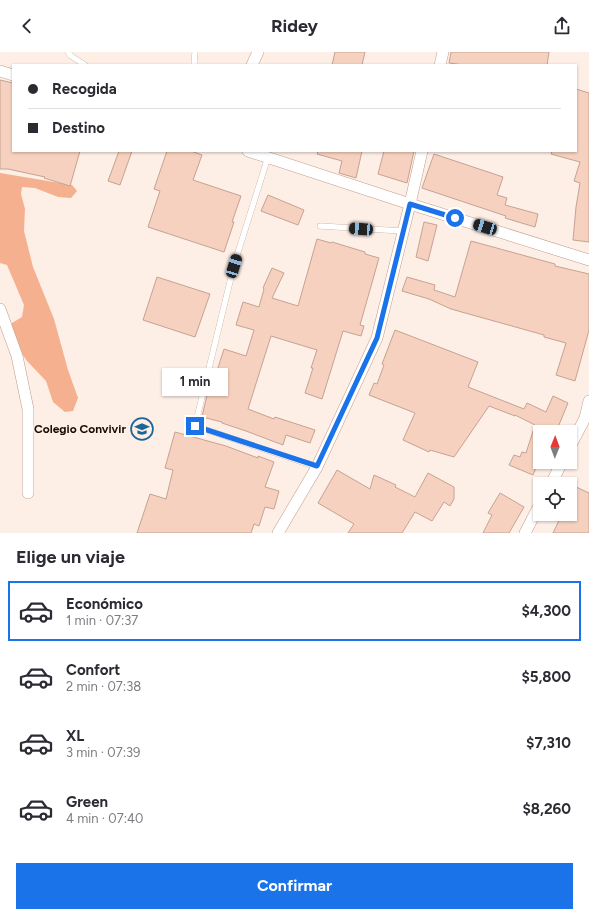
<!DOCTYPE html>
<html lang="es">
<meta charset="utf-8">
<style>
:root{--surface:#fff;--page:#f7f7f7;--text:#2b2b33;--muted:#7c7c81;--line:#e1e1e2;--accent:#1a73e8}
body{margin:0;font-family:Figtree,sans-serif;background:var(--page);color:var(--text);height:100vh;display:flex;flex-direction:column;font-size:15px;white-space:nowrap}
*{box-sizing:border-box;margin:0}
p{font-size:13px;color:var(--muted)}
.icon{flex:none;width:22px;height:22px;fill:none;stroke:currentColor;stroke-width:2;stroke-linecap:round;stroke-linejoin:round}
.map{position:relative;height:481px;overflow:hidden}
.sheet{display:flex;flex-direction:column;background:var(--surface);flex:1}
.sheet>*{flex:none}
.top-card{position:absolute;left:12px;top:12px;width:565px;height:88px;border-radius:0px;box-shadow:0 1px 3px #0004;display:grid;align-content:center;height:88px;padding:0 16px;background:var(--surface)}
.needle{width:26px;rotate:1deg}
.fabs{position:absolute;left:533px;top:373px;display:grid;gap:8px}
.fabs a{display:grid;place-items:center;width:44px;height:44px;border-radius:0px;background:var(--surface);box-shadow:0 1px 3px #0004;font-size:20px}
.end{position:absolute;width:18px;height:18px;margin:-9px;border:5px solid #1a73e8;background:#fff;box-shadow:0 0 0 2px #fff}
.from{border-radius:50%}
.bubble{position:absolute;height:28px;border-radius:0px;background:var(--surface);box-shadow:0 1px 3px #0004;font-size:13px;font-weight:700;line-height:28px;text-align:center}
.car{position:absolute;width:12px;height:24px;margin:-12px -6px;border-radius:5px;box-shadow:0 0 3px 1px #0007;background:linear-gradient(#222 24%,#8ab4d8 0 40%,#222 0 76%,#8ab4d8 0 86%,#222 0)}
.top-card b{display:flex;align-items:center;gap:14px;height:38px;font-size:15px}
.top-card b+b{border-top:1px solid var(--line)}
.top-card i{width:10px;height:10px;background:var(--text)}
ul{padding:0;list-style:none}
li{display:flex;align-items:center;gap:12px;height:60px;margin:0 8px 6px;padding:0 8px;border:2px solid transparent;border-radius:0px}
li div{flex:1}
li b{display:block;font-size:15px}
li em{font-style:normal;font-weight:700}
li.active{border-color:var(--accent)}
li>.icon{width:36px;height:36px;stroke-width:1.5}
h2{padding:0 16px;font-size:18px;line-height:48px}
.button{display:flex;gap:8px;margin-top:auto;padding:8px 16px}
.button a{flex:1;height:46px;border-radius:0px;background:var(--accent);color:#fff;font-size:16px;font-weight:700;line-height:46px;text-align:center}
header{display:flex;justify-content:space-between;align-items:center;height:52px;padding:0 16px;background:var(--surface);font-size:18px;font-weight:700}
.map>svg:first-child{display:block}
.green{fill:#f5b18f}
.building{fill:#f7d1bf;stroke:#c6a291}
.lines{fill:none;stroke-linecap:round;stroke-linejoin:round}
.service-casing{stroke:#c19e8c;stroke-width:6}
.minor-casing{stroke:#c19e8c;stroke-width:12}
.service{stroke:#fff;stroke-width:5.5}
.minor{stroke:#fff;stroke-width:11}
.route{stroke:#1a73e8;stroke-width:5}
.labels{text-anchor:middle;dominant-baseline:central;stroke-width:3;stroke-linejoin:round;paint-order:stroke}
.poi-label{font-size:12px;font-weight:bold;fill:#180c06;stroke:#fdeee6;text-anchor:end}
</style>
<header><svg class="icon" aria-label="back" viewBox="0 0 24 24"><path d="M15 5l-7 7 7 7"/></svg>Ridey<svg class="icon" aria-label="share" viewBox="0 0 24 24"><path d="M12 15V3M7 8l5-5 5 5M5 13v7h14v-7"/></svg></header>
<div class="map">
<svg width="589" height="481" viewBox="0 0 589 481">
<rect width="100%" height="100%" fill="#fdeee6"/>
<polygon class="green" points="0,121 72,133 77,139 71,146 58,145 35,136 22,135 21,142 25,157 24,179 33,215 54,267 68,318 78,346 73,359 65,360 53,350 46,329 27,309 12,287 12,271 22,265 24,253 7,213 0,211"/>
<g class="building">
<polygon points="335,0 365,0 362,13 332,13"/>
<polygon points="451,0 549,0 547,13 464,13 449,11"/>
<polygon points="0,28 13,31 13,99 80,99 70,134 44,126 45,125 8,117 0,117"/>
<polygon points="576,37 589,41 589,190 573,188 576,155 580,131 574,129 580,110 551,102 552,99 576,99"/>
<polygon points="119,99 132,99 120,133 108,129"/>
<polygon points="167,99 191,99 202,103 193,128 241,144 232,170 234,170 224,200 148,175 160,139 154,137"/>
<polygon points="318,99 362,99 356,126 339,121 342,109 317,102"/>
<polygon points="384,99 414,99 407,131 378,122"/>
<polygon points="434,102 503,125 497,143 507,146 505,153 538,162 535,175 505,166 506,164 422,136"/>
<polygon points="268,143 304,158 298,173 261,159"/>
<polygon points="424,170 437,173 428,209 416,205"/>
<polygon points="317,187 331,191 332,190 365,200 365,202 379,206 360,273 364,274 361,284 343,279 322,347 305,341 313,316 311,316 317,298 271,284 248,357 274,367 275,365 315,378 310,391 286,383 283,393 246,379 222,371 222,370 202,365 207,343 209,344 224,297 246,304 254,278 236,273 243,250 259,255 264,237 263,236 272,216 284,221 272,246 298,254"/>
<polygon points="471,189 555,212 555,214 589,222 589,278 575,329 556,323 566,291 544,285 544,283 451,257 429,247 402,239 407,225 435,233 434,238 455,245"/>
<polygon points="157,225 210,242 195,285 143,268"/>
<polygon points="395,278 478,310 468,335 524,357 527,351 546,360 553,344 568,351 556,380 540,380 540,406 533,423 509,413 514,403 520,405 522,400 526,401 535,373 515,363 515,364 489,354 454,405 430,398 429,400 403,388 415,361 369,343 374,331 377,332 384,313 382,312"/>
<polygon points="175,380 226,394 258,406 258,404 274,410 265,435 279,439 274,457 265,455 259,474 254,472 251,481 137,481 150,442 166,447 173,418 165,416"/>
<polygon points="337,418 370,437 374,423 396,433 395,435 415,445 428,421 454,435 454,447 450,454 444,450 432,469 415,460 402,481 348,481 354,472 318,451"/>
<polygon points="574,434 589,441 589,481 553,481 562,462 570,462 570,441"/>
<polygon points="500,441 524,455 509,481 483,481 492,463 488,461"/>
</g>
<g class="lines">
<g class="service-casing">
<g id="service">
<polyline points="68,0 71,4 85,13"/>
<polyline points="194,13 195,0"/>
<polyline points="268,105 234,213 195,374 317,415"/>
<polyline points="320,174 402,179"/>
</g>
</g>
<g class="minor-casing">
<g id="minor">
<polyline points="252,13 258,0"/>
<polyline points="440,13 443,0"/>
<polyline points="0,19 13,23"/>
<polyline points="248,99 410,152 589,208"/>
<polyline points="0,257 17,304 28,357 28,441"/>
<polyline points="570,395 585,366 589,349"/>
<polyline points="551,432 562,410"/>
<polyline points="278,481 317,415 377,286 410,152 422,99"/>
<polyline points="525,481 540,452"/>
</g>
</g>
<use href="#service" class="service"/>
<use href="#minor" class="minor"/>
</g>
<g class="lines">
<polyline class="route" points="195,374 317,414 377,286 410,152 455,166"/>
</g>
<defs>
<g id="school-ring" transform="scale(1.15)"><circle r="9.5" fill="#fdeee6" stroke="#1b6599" stroke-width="1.5"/><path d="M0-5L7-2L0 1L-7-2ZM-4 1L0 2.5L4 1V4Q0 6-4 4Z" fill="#1b6599"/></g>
</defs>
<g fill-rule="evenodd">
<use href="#school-ring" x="142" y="377"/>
</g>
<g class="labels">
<g class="poi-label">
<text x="126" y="377">Colegio Convivir</text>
</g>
</g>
</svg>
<div class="fabs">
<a><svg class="needle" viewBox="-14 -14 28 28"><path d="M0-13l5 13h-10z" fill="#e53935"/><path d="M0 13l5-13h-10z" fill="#7c7c81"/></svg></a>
<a><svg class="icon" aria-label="locate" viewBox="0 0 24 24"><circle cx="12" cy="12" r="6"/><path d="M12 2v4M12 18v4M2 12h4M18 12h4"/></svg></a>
</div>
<i class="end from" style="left:455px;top:166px"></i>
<i class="end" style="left:195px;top:374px"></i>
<div class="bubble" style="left:162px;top:316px;width:66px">1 min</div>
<i class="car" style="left:485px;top:175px;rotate:287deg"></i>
<i class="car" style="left:361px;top:177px;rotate:274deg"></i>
<i class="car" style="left:234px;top:214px;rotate:17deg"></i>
<div class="top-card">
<b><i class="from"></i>Recogida</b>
<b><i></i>Destino</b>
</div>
</div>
<section class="sheet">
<h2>Elige un viaje</h2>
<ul>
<li class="active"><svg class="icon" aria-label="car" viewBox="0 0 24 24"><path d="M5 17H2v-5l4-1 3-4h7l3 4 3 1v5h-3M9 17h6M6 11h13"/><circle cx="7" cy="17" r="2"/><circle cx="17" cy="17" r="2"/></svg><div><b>Económico</b><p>1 min · 07:37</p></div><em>$4,300</em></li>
<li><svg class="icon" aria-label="car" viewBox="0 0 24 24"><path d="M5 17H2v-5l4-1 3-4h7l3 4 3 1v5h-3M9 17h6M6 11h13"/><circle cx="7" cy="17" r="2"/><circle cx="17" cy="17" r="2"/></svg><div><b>Confort</b><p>2 min · 07:38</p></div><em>$5,800</em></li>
<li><svg class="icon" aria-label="car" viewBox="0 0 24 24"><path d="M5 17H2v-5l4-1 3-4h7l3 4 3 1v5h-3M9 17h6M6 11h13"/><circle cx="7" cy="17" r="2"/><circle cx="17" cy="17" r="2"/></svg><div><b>XL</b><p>3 min · 07:39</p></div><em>$7,310</em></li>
<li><svg class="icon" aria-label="car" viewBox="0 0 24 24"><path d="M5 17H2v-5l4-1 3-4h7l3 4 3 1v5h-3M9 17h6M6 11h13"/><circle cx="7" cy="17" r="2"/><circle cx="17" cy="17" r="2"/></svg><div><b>Green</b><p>4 min · 07:40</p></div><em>$8,260</em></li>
</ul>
<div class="button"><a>Confirmar</a></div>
</section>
